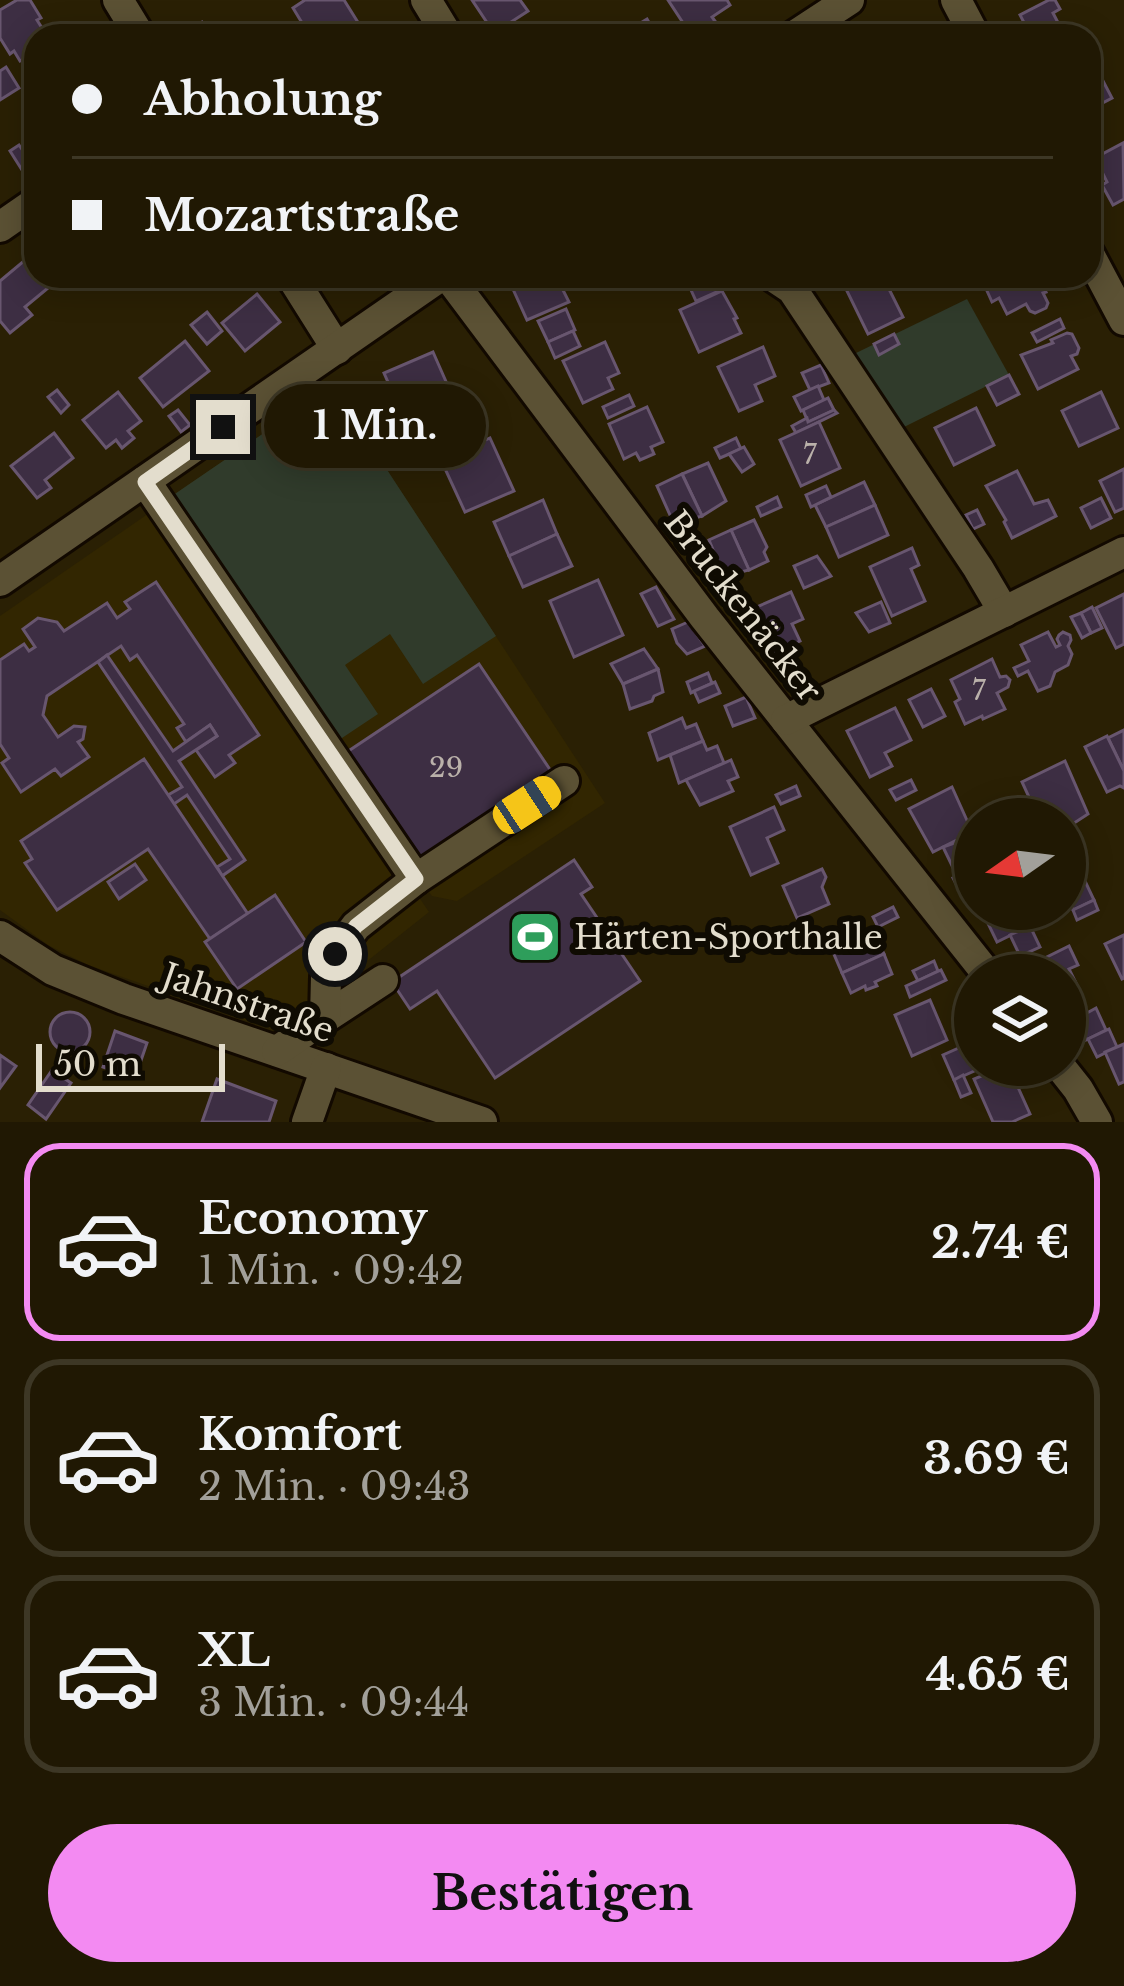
<!DOCTYPE html>
<html lang="de">
<meta charset="utf-8">
<style>
:root{--surface:#201803;--page:#2d2512;--text:#f1f3f6;--muted:#a2a09a;--line:#3d3725;--accent:#f38af2}
body{margin:0;font-family:"Libre Baskerville",serif;background:var(--page);color:var(--text);height:100vh;display:flex;flex-direction:column;font-size:45px;white-space:nowrap}
*{box-sizing:border-box;margin:0}
p{font-size:39px;color:var(--muted)}
.icon{flex:none;width:66px;height:66px;fill:none;stroke:currentColor;stroke-width:2;stroke-linecap:round;stroke-linejoin:round}
.map{position:relative;height:1122px;overflow:hidden}
.sheet{display:flex;flex-direction:column;background:var(--surface);flex:1}
.sheet>*{flex:none}
.top-card{position:absolute;left:24px;top:24px;width:1077px;height:264px;border-radius:36px;box-shadow:0 6px 30px #0003,0 0 0 3px var(--line);display:grid;align-content:center;height:264px;padding:0 48px;background:var(--surface)}
.needle{width:78px;rotate:256deg}
.buttons{position:absolute;left:954px;top:798px;display:grid;gap:24px}
.buttons a{display:grid;place-items:center;width:132px;height:132px;border-radius:50%;background:var(--surface);box-shadow:0 6px 30px #0003,0 0 0 3px var(--line);font-size:60px}
.scale{position:absolute;left:36px;bottom:30px;width:189px;box-sizing:border-box;padding-left:12px;border:6px solid #e3ddcd;border-top:0;font-size:33px;line-height:42px;white-space:nowrap;color:#e3ddcd;-webkit-text-stroke:9px #0f0b02;paint-order:stroke}
.end{position:absolute;width:54px;height:54px;margin:-27px;border:15px solid #e3ddcd;background:#111;box-shadow:0 0 0 6px #111}
.from{border-radius:50%}
.bubble{position:absolute;height:84px;border-radius:42px;background:var(--surface);box-shadow:0 6px 30px #0003,0 0 0 3px var(--line);font-size:39px;font-weight:800;line-height:84px;text-align:center}
.car{position:absolute;width:36px;height:72px;margin:-36px -18px;border-radius:15px;box-shadow:0 0 9px 3px #0007;background:linear-gradient(#f5c518 24%,#345 0 40%,#f5c518 0 76%,#345 0 86%,#f5c518 0)}
.top-card b{display:flex;align-items:center;gap:42px;height:114px;font-size:45px}
.top-card b+b{border-top:3px solid var(--line)}
.top-card i{width:30px;height:30px;background:var(--text)}
ul{padding:21px 0 0;list-style:none}
li{display:flex;align-items:center;gap:36px;height:198px;margin:0 24px 18px;padding:0 24px;border:6px solid var(--line);border-radius:36px}
li div{flex:1}
li b{display:block;font-size:45px}
li em{font-style:normal;font-weight:800}
li.active{border-color:var(--accent)}
li>.icon{width:108px;height:108px;stroke-width:1.5}
.primary-button{display:flex;gap:24px;margin-top:auto;padding:24px 48px}
.primary-button a{flex:1;height:138px;border-radius:72px;background:var(--accent);color:#111;font-size:48px;font-weight:800;line-height:138px;text-align:center}
.map>svg:first-child{display:block}
.built{fill:#322601}
.green{fill:#303b2b}
.building{fill:#3d2e43;stroke:#68566f;stroke-width:3}
.lines{fill:none;stroke-linecap:round;stroke-linejoin:round}
.minor-casing{stroke:#120900;stroke-width:36}
.minor{stroke:#5b5134;stroke-width:30}
.route{stroke:#e3ddcd;stroke-width:15}
.labels{text-anchor:middle;dominant-baseline:central;stroke-width:12;stroke-linejoin:round;paint-order:stroke}
.number-label{font-size:27px;fill:#bab1aa}
.street-label{font-size:33px;fill:#e3ddcd;stroke:#0f0b02}
.poi-label{font-size:33px;fill:#e3ddcd;stroke:#0f0b02;text-anchor:start}
</style>
<div class="map">
<svg width="1124" height="1122" viewBox="0 0 1124 1122">
<rect width="100%" height="100%" fill="#2a2004"/>
<g class="built">
<polygon points="318,396 325,408 340,398 605,803 457,901 432,896 413,871 166,500"/>
<polygon points="155,509 429,912 283,1028 259,1025 88,965 48,945 0,910 0,616"/>
</g>
<g class="green">
<polygon points="967,299 1009,375 902,428 854,354"/>
<polygon points="318,396 325,408 340,398 496,636 423,684 390,634 345,665 378,714 330,746 166,500"/>
</g>
<g class="building">
<polygon points="17,0 30,0 41,18 37,20 47,36 36,36 36,47 33,48 36,52 20,61 14,51 10,54 0,38 0,10"/>
<polygon points="305,0 344,0 364,32 357,36 318,36 316,33 310,36 293,8"/>
<polygon points="472,0 520,0 528,11 494,33"/>
<polygon points="668,0 727,0 730,5 712,17 715,21 691,35"/>
<polygon points="1049,0 1055,0 1060,9 1053,13 1065,36 1031,36 1020,15"/>
<polygon points="647,19 657,36 619,36"/>
<polygon points="202,22 211,36 184,36 183,35"/>
<polygon points="6,67 19,88 0,100 0,71"/>
<polygon points="1102,79 1112,98 1089,110 1089,86"/>
<polygon points="1123,143 1124,199 1113,205 1102,185 1107,182 1095,158"/>
<polygon points="19,145 32,164 22,170 10,151"/>
<polygon points="25,260 48,288 25,307 32,315 10,333 0,321 0,281"/>
<polygon points="507,276 552,276 556,286 560,284 569,302 527,320"/>
<polygon points="833,276 858,276 859,277 838,287"/>
<polygon points="867,276 876,276 880,283 885,281 903,317 868,334 845,287"/>
<polygon points="995,276 1038,276 1046,292 1043,293 1048,303 1046,308 1035,313 1030,311 1026,304 1007,314 999,298 992,302 983,282"/>
<polygon points="718,278 723,289 696,301 691,290"/>
<polygon points="722,291 737,318 734,319 741,333 699,352 680,310"/>
<polygon points="257,294 280,322 245,351 222,323"/>
<polygon points="566,309 575,330 548,342 538,321"/>
<polygon points="207,312 222,331 207,344 191,325"/>
<polygon points="1060,319 1064,328 1037,342 1032,333"/>
<polygon points="573,331 580,346 555,358 548,342"/>
<polygon points="1067,333 1072,334 1079,348 1077,354 1071,356 1078,369 1038,389 1021,355 1053,343 1051,340"/>
<polygon points="894,334 899,344 879,355 874,344"/>
<polygon points="185,341 209,371 163,407 140,378"/>
<polygon points="605,342 619,373 608,378 613,389 583,403 563,361"/>
<polygon points="763,347 775,376 755,385 762,401 739,411 718,367"/>
<polygon points="433,352 466,427 417,448 384,373"/>
<polygon points="821,365 829,383 810,390 802,373"/>
<polygon points="1009,375 1019,394 997,405 987,386"/>
<polygon points="818,386 824,400 801,411 794,397"/>
<polygon points="57,390 69,405 61,413 48,397"/>
<polygon points="118,392 141,421 128,431 134,438 122,448 116,440 106,448 83,420"/>
<polygon points="1101,392 1118,428 1079,446 1062,411"/>
<polygon points="629,395 634,406 608,418 603,407"/>
<polygon points="828,398 834,410 808,422 803,410"/>
<polygon points="647,407 663,442 651,447 654,454 640,460 636,453 624,459 609,424"/>
<polygon points="976,408 994,445 954,465 935,428"/>
<polygon points="178,410 190,425 181,432 169,416"/>
<polygon points="834,410 837,413 796,433 792,426 807,418 808,422"/>
<polygon points="819,422 840,468 801,486 780,440"/>
<polygon points="54,433 73,458 45,480 51,488 37,498 11,466"/>
<polygon points="490,438 514,491 465,512 441,460"/>
<polygon points="736,438 741,449 720,458 715,448"/>
<polygon points="744,447 754,464 742,472 729,454"/>
<polygon points="708,463 726,501 702,516 682,474"/>
<polygon points="1124,469 1124,508 1115,512 1100,481"/>
<polygon points="1017,471 1034,504 1048,500 1056,516 1012,538 1004,522 1006,520 986,486"/>
<polygon points="682,474 702,516 674,524 657,486"/>
<polygon points="864,482 875,505 826,527 815,505"/>
<polygon points="826,486 831,497 811,507 806,495"/>
<polygon points="777,497 781,507 761,516 757,507"/>
<polygon points="1101,498 1111,518 1091,528 1081,508"/>
<polygon points="543,500 557,534 509,556 494,522"/>
<polygon points="875,505 888,535 839,557 826,527"/>
<polygon points="977,510 984,524 973,529 966,515"/>
<polygon points="754,520 767,547 764,552 768,561 749,570 731,530"/>
<polygon points="731,530 749,570 724,576 709,540"/>
<polygon points="557,534 572,566 523,587 509,556"/>
<polygon points="912,548 919,565 911,569 925,601 892,616 870,567"/>
<polygon points="817,556 831,576 804,588 794,566"/>
<polygon points="598,580 623,635 574,657 550,601"/>
<polygon points="156,582 259,735 229,755 235,763 215,777 196,750 217,736 214,731 210,725 186,742 177,728 184,724 137,655 130,660 121,646 47,696 43,715 58,737 74,726 85,727 83,739 78,742 89,757 61,776 55,769 21,792 2,763 9,758 0,744 0,660 24,644 29,651 35,647 23,629 38,618 57,622 64,631 107,603 117,618 130,609 125,602"/>
<polygon points="656,587 674,619 658,626 641,594"/>
<polygon points="791,592 803,619 792,624 800,641 772,654 752,609"/>
<polygon points="1124,594 1124,644 1116,648 1096,608"/>
<polygon points="881,602 890,623 869,632 856,613"/>
<polygon points="1092,607 1102,628 1091,633 1081,613"/>
<polygon points="1081,613 1091,633 1082,638 1071,617"/>
<polygon points="688,622 705,646 687,654 677,643 672,629"/>
<polygon points="1048,632 1056,647 1060,645 1057,639 1059,635 1063,632 1070,635 1071,640 1068,646 1072,654 1068,665 1055,672 1050,686 1038,691 1028,671 1018,676 1014,668 1029,661 1021,645"/>
<polygon points="644,649 658,669 623,684 611,664"/>
<polygon points="107,655 173,751 210,725 217,736 179,761 245,860 222,876 217,867 230,859 187,795 174,804 168,795 182,787 98,662"/>
<polygon points="992,659 1000,677 1006,676 1010,680 1008,687 997,693 1005,709 983,719 982,716 965,724 955,702 960,699 951,680"/>
<polygon points="479,664 555,777 413,871 338,758"/>
<polygon points="658,669 663,692 654,696 652,701 630,709 623,684"/>
<polygon points="708,673 712,683 691,693 687,682"/>
<polygon points="715,682 720,693 699,702 694,691"/>
<polygon points="931,689 945,716 923,727 909,700"/>
<polygon points="746,697 755,718 733,726 725,706"/>
<polygon points="895,708 911,740 885,753 892,766 870,777 847,731"/>
<polygon points="682,718 686,728 696,724 703,741 658,760 649,733"/>
<polygon points="1124,730 1124,771 1108,738"/>
<polygon points="1107,736 1124,771 1124,788 1120,786 1107,792 1085,747"/>
<polygon points="703,741 707,750 717,746 724,763 679,783 670,755"/>
<polygon points="144,759 248,914 210,939 148,849 57,910 25,863 32,859 21,841"/>
<polygon points="731,760 738,777 728,781 733,791 700,805 686,780"/>
<polygon points="1065,761 1088,814 1065,829 1065,819 1035,819 1031,810 1034,808 1022,782"/>
<polygon points="911,780 916,790 896,800 890,790"/>
<polygon points="796,786 800,796 781,804 776,795"/>
<polygon points="952,787 974,836 958,844 957,840 933,852 909,809"/>
<polygon points="774,807 784,830 767,838 778,863 751,875 730,827"/>
<polygon points="974,836 975,867 957,876 943,847"/>
<polygon points="574,860 592,887 581,894 640,981 495,1078 437,991 410,1009 392,982"/>
<polygon points="135,864 146,880 119,899 108,882"/>
<polygon points="975,867 975,889 962,895 953,878"/>
<polygon points="822,869 826,877 822,887 829,904 797,918 783,886"/>
<polygon points="1084,879 1094,900 1073,910 1065,888"/>
<polygon points="275,895 306,942 237,989 205,942"/>
<polygon points="1094,900 1098,910 1077,920 1073,910"/>
<polygon points="893,907 898,917 878,927 873,917"/>
<polygon points="981,909 1025,909 1028,915 1011,924 1015,933 997,942"/>
<polygon points="1030,926 1040,947 1020,956 1010,935"/>
<polygon points="875,934 884,954 842,973 833,952 847,946 845,942 856,938 857,942"/>
<polygon points="1124,935 1124,978 1122,979 1105,944"/>
<polygon points="1069,946 1078,965 1069,969 1082,995 1065,1003 1065,975 1039,975 1033,964"/>
<polygon points="884,954 892,974 875,982 877,986 866,990 865,986 851,993 842,973"/>
<polygon points="934,961 938,971 918,981 913,971"/>
<polygon points="941,970 946,980 910,997 906,986"/>
<polygon points="930,1000 947,1040 912,1056 895,1015"/>
<polygon points="1096,1008 1106,1030 1086,1040 1076,1019"/>
<circle cx="70" cy="1032" r="20"/>
<polygon points="1109,1029 1117,1047 1097,1057 1088,1039"/>
<polygon points="115,1031 147,1043 135,1078 103,1067"/>
<polygon points="970,1043 975,1055 975,1065 981,1068 954,1080 943,1055"/>
<polygon points="1124,1044 1124,1082 1119,1084 1105,1052"/>
<polygon points="0,1055 16,1066 0,1088"/>
<polygon points="1008,1065 1030,1114 1012,1122 993,1122 974,1079"/>
<polygon points="52,1070 71,1083 46,1119 28,1105"/>
<polygon points="963,1075 971,1093 961,1097 954,1080"/>
<polygon points="217,1079 276,1101 269,1122 202,1122"/>
</g>
<g class="lines">
<g class="minor-casing">
<g id="minor">
<polyline points="118,0 140,36"/>
<polyline points="426,0 448,36"/>
<polyline points="956,0 975,36"/>
<polyline points="794,36 849,0"/>
<polyline points="0,227 36,202"/>
<polyline points="1089,254 1124,320"/>
<polyline points="291,276 337,349"/>
<polyline points="448,276 705,618 988,975"/>
<polyline points="774,277 792,289 978,568 1004,612"/>
<polyline points="145,481 416,879"/>
<polyline points="0,581 441,276"/>
<polyline points="786,720 1124,552"/>
<polyline points="0,936 53,970 124,999 482,1122"/>
<polyline points="325,1018 383,980"/>
<polyline points="277,1051 325,1018 326,977 335,954 356,926 416,879 564,781"/>
<polyline points="1059,1065 1078,1089 1097,1122"/>
<polyline points="307,1122 326,1068"/>
</g>
</g>
<use href="#minor" class="minor"/>
</g>
<g class="lines">
<polyline class="route" points="223,427 145,482 416,879 356,926 335,954"/>
</g>
<defs>
<g id="stadium-square" transform="scale(2.7)"><rect x="-9" y="-9" width="18" height="18" rx="4" fill="#2e9e5b" stroke="#0f0b02"/><path d="M0-5a6.5 5 0 1 0 0 10a6.5 5 0 1 0 0-10ZM-3.5-1.8h7v3.6h-7Z" fill="#fff"/></g>
</defs>
<g fill-rule="evenodd">
<use href="#stadium-square" x="535" y="937"/>
</g>
<g class="labels">
<g class="number-label">
<text x="810" y="454">7</text>
<text x="979" y="690">7</text>
<text x="446" y="767">29</text>
</g>
<g class="street-label">
<text transform="translate(743 606) rotate(52)">Bruckenäcker</text>
<text transform="translate(248 1003) rotate(19)">Jahnstraße</text>
</g>
<g class="poi-label">
<text x="574" y="937">Härten-Sporthalle</text>
</g>
</g>
</svg>
<div class="buttons">
<a><svg class="needle" viewBox="-14 -14 28 28"><path d="M0-13l5 13h-10z" fill="#e53935"/><path d="M0 13l5-13h-10z" fill="#a2a09a"/></svg></a>
<a><svg class="icon" aria-label="layers" viewBox="0 0 24 24"><path d="M12 4l9 5-9 5-9-5zM3 14l9 5 9-5"/></svg></a>
</div>
<div class="scale">50 m</div>
<i class="end from" style="left:335px;top:954px"></i>
<i class="end" style="left:223px;top:427px"></i>
<div class="bubble" style="left:264px;top:384px;width:222px">1 Min.</div>
<i class="car" style="left:527px;top:805px;rotate:57deg"></i>
<div class="top-card">
<b><i class="from"></i>Abholung</b>
<b><i></i>Mozartstraße</b>
</div>
</div>
<section class="sheet">
<ul>
<li class="active"><svg class="icon" aria-label="car" viewBox="0 0 24 24"><path d="M5 17H2v-5l4-1 3-4h7l3 4 3 1v5h-3M9 17h6M6 11h13"/><circle cx="7" cy="17" r="2"/><circle cx="17" cy="17" r="2"/></svg><div><b>Economy</b><p>1 Min. · 09:42</p></div><em>2.74 €</em></li>
<li><svg class="icon" aria-label="car" viewBox="0 0 24 24"><path d="M5 17H2v-5l4-1 3-4h7l3 4 3 1v5h-3M9 17h6M6 11h13"/><circle cx="7" cy="17" r="2"/><circle cx="17" cy="17" r="2"/></svg><div><b>Komfort</b><p>2 Min. · 09:43</p></div><em>3.69 €</em></li>
<li><svg class="icon" aria-label="car" viewBox="0 0 24 24"><path d="M5 17H2v-5l4-1 3-4h7l3 4 3 1v5h-3M9 17h6M6 11h13"/><circle cx="7" cy="17" r="2"/><circle cx="17" cy="17" r="2"/></svg><div><b>XL</b><p>3 Min. · 09:44</p></div><em>4.65 €</em></li>
</ul>
<div class="primary-button"><a>Bestätigen</a></div>
</section>
